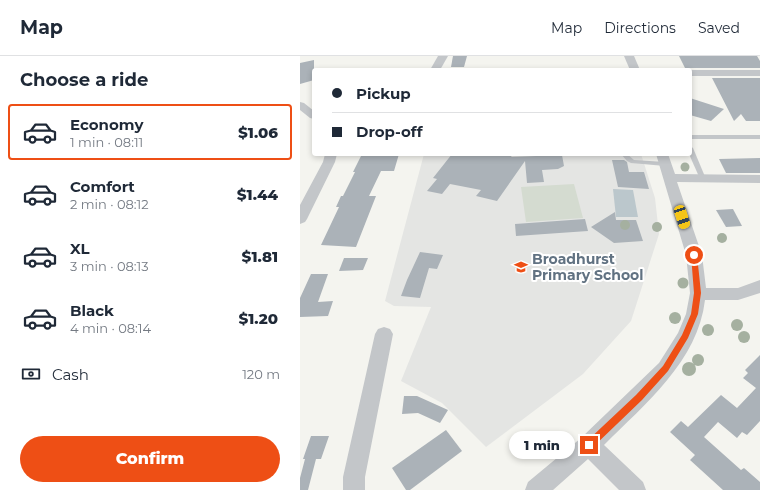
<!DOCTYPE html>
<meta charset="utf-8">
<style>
:root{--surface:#fff;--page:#f2f2f3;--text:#1f2937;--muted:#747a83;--line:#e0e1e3;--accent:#ee4f15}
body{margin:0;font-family:Montserrat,sans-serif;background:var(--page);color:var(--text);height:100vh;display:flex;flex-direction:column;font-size:15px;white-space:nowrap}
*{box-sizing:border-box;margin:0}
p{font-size:13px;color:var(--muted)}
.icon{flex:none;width:22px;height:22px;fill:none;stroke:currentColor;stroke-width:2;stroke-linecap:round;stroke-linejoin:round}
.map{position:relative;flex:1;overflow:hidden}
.side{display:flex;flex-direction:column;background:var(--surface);width:300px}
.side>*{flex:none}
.guide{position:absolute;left:12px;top:12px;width:380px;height:88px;border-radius:4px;box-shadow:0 2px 6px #0003;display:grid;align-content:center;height:88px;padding:0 20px;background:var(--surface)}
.end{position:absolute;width:18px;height:18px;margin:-9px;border:5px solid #ee4f15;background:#fff;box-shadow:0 0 0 2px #fff}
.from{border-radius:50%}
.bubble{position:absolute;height:28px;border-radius:14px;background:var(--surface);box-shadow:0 2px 6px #0003;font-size:13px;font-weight:800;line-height:28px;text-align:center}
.car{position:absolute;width:12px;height:24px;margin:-12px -6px;border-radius:5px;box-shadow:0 0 3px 1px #0007;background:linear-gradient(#f5c518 24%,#345 0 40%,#f5c518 0 76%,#345 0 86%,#f5c518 0)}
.guide b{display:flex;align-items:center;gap:14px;height:38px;font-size:15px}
.guide b+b{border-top:1px solid var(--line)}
.guide i{width:10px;height:10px;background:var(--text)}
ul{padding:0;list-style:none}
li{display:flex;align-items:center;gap:12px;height:56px;margin:0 8px 6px;padding:0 12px;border:2px solid transparent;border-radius:4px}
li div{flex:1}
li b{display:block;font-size:15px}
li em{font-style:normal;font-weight:800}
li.selected{border-color:var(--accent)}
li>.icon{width:36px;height:36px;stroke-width:1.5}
h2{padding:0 20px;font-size:18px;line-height:48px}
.pay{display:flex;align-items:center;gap:10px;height:44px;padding:0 20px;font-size:15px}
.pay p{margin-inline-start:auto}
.primary-button{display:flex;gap:8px;margin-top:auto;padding:8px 20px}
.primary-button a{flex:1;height:46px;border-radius:24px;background:var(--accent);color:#fff;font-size:16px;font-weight:800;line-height:46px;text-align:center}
header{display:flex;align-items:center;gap:24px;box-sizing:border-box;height:56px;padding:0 20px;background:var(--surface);border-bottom:1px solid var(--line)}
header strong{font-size:19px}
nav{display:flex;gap:22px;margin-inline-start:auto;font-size:14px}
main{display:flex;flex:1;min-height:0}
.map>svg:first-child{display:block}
.built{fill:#e4e5e3}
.green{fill:#d4dbd0}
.water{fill:#bbc7cc}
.building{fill:#abb2b8}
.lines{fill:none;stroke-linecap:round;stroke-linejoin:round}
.lane{fill:#c3c6c9;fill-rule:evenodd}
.street{fill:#c3c6c9;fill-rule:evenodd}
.tree{fill:#a5b0a0}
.route{fill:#ee4f15}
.labels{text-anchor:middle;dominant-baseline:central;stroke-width:4;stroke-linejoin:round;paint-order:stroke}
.poi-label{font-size:14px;font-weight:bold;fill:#617282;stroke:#fff;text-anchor:start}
</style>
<header>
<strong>Map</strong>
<nav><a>Map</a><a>Directions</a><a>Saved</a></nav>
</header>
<main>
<section class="side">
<h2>Choose a ride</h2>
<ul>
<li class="selected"><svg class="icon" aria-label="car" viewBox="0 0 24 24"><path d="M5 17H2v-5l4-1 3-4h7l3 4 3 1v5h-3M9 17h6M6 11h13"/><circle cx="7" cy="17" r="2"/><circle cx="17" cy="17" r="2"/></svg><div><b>Economy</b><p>1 min · 08:11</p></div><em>$1.06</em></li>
<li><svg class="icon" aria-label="car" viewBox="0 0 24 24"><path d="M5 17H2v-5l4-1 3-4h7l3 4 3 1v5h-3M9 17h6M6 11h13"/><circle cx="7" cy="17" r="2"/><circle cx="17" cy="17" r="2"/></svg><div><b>Comfort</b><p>2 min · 08:12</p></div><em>$1.44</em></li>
<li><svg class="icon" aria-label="car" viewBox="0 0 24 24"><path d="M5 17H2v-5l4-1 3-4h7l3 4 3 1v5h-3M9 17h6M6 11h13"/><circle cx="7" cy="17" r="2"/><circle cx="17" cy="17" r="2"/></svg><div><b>XL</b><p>3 min · 08:13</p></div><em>$1.81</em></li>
<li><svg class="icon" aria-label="car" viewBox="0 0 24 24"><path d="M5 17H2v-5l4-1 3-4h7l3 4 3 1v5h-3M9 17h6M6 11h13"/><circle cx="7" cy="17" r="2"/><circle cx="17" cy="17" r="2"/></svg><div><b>Black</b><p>4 min · 08:14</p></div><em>$1.20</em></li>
</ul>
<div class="pay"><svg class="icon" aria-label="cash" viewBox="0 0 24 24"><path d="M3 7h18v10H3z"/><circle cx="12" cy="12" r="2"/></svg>Cash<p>120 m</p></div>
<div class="primary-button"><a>Confirm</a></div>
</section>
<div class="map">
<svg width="460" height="434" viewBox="0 0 460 434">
<rect width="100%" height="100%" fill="#f4f4ef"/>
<polygon class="built" points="124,98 341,98 355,142 359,178 331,265 283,318 186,391 142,347 101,325 131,251 94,250 85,245"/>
<polygon class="green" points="274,128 283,162 226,166 221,131"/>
<polygon class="water" points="313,133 333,134 338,161 316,161"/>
<g class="building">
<polygon points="153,0 167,0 164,11 151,11"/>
<polygon points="379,0 457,0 460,5 460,12 385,12"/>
<polygon points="14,4 14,24 0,28 0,7"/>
<polygon points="412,22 460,22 460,65 446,65 441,58 434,65"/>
<polygon points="390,42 424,53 411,65 390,59"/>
<polygon points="62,98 99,98 94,115 81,115 69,140 76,140 56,191 21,189 39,151 36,151 41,140 43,140 55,116 53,116"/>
<polygon points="152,98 213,98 211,101 262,99 264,110 258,113 242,114 244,126 227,127 225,105 197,145 176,140 181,134 150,128 142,138 127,135 137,123 133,122"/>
<polygon points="460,102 460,117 426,117 419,103"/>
<polygon points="312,104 324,104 327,106 329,116 344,116 349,133 318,131"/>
<polygon points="433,153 442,170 426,171 416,154"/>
<polygon points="315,156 316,164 336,164 343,185 314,187 291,171"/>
<polygon points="285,163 288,175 216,180 215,168"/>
<polygon points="120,196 143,199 137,213 129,212 120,242 101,240 107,224"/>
<polygon points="44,202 68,202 63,214 39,215"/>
<polygon points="11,218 28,218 18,246 33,245 28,260 0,261 0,242"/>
<polygon points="460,299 460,365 447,379 442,376 437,382 418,366 404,381 441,414 444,412 460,426 460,434 423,434 390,404 395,399 370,376 381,365 388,371 421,339 437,352 456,332 443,322 448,317 445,314"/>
<polygon points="104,340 117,340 148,354 140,367 118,357 102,358"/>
<polygon points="146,374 162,395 110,434 106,434 92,412"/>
<polygon points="11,380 29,380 21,403 16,403 8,434 0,434 0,422 5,403 3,403"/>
</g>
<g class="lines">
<g class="lane">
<rect x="390" y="79" width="70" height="4"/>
<polygon points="390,90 393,92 406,123 405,124 403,125 400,123 389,98"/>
<polygon points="321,98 327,98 334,104 365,106 368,108 365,110 331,107 327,105"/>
</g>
<g class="street">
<polygon points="138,0 148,0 140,14 130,14"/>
<polygon points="324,0 334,0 340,14 330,14"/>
<rect x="390" y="14" width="70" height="6"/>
<polygon points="0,46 4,47 14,55 14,63 10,62 0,54"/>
<polygon points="25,98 37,98 35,106 7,163 5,166 0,168 0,149 23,106"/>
<path d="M 356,98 L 368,98 L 375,118 L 460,119 L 460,127 L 377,126 L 402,199 L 406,232 L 438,232 L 460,224 L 460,237 L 438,244 L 405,244 C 398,305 345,348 304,389 L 343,426 L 346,434 L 319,434 L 288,403 L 253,434 L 225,434 L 228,426 L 281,382 L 359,307 L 378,277 L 386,258 L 390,237 L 386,199 Z"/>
<polygon points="84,271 90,273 93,278 65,421 65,434 43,434 43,421 75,278 78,273"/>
</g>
</g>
<g class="tree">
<circle cx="385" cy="111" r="4.5"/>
<circle cx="325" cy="169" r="5"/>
<circle cx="357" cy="171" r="5"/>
<circle cx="422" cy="182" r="5"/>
<circle cx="383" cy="227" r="5.5"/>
<circle cx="375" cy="262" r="6"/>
<circle cx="437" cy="269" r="6"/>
<circle cx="408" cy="274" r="6"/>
<circle cx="444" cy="281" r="6"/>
<circle cx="398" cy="304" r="6"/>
<circle cx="389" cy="313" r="7"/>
</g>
<polygon class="route" points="394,197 397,199 401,237 398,258 388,282 368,315 342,344 292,392 289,393 286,392 284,389 286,386 336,339 363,310 382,279 391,258 394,237 391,199"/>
<defs>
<g id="school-bare" transform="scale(1.08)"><path d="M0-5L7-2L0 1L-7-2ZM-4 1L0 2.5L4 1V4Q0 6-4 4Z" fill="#ee4f15" stroke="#fff" stroke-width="2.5" paint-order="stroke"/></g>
</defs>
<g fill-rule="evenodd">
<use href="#school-bare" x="221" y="211"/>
</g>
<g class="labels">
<g class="poi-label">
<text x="232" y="203">Broadhurst<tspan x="232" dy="16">Primary School</tspan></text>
</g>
</g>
</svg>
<i class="end from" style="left:394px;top:199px"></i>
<i class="end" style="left:289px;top:389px"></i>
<div class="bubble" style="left:209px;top:375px;width:66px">1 min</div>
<i class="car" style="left:382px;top:161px;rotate:162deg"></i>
<div class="guide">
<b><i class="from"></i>Pickup</b>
<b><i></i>Drop-off</b>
</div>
</div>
</main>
